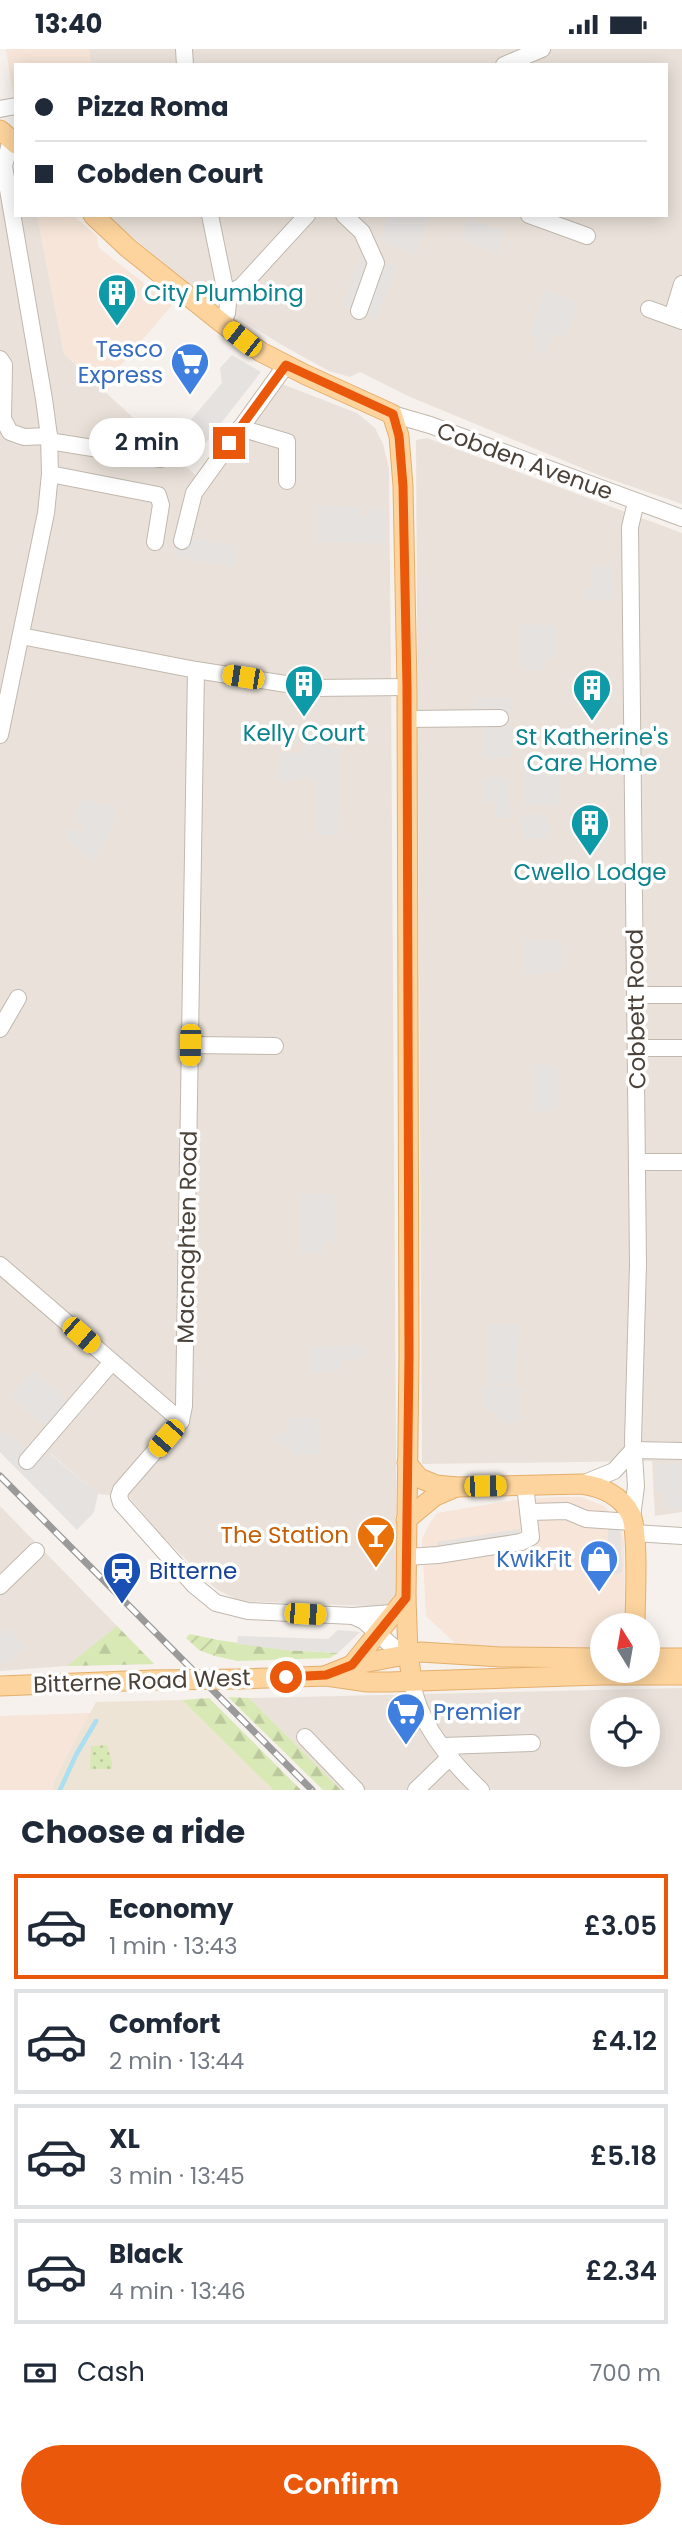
<!DOCTYPE html>
<meta charset="utf-8">
<style>
:root{--surface:#fff;--page:#f2f2f3;--text:#1f2937;--muted:#747a83;--line:#e0e1e3;--accent:#ea580c}
body{margin:0;font-family:Poppins,sans-serif;background:var(--page);color:var(--text);height:100vh;display:flex;flex-direction:column;font-size:26px;white-space:nowrap}
*{box-sizing:border-box;margin:0}
p{font-size:23px;color:var(--muted)}
.icon{flex:none;width:38px;height:38px;fill:none;stroke:currentColor;stroke-width:2;stroke-linecap:round;stroke-linejoin:round}
.map{position:relative;height:1741px;overflow:hidden}
.sheet{display:flex;flex-direction:column;background:var(--surface);flex:1}
.sheet>*{flex:none}
.hud{position:absolute;left:14px;top:14px;width:654px;height:154px;border-radius:0px;box-shadow:0 4px 18px #0003;display:grid;align-content:center;height:154px;padding:0 21px;background:var(--surface)}
.needle{width:46px;rotate:349deg}
.buttons{position:absolute;left:590px;top:1564px;display:grid;gap:14px}
.buttons a{display:grid;place-items:center;width:70px;height:70px;border-radius:50%;background:var(--surface);box-shadow:0 4px 18px #0003;font-size:35px}
.end{position:absolute;width:32px;height:32px;margin:-16px;border:9px solid #ea580c;background:#fff;box-shadow:0 0 0 4px #fff}
.from{border-radius:50%}
.bubble{position:absolute;height:49px;border-radius:24px;background:var(--surface);box-shadow:0 4px 18px #0003;font-size:23px;font-weight:600;line-height:49px;text-align:center}
.car{position:absolute;width:21px;height:42px;margin:-21px -10px;border-radius:9px;box-shadow:0 0 5px 2px #0007;background:linear-gradient(#f5c518 24%,#345 0 40%,#f5c518 0 76%,#345 0 86%,#f5c518 0)}
.hud b{display:flex;align-items:center;gap:24px;height:66px;font-size:26px}
.hud b+b{border-top:2px solid var(--line)}
.hud i{width:18px;height:18px;background:var(--text)}
ul{padding:0;list-style:none}
li{display:flex;align-items:center;gap:21px;height:105px;margin:0 14px 10px;padding:0 7px;border:4px solid var(--line);border-radius:0px}
li div{flex:1}
li b{display:block;font-size:26px}
li em{font-style:normal;font-weight:600}
li.current{border-color:var(--accent)}
li>.icon{width:63px;height:63px;stroke-width:1.5}
h2{padding:0 21px;font-size:32px;line-height:84px}
.pay{display:flex;align-items:center;gap:18px;height:77px;padding:0 21px;font-size:26px}
.pay p{margin-inline-start:auto}
.cta{display:flex;gap:14px;margin-top:auto;padding:14px 21px}
.cta a{flex:1;height:80px;border-radius:42px;background:var(--accent);color:#fff;font-size:28px;font-weight:600;line-height:80px;text-align:center}
.status{display:flex;justify-content:space-between;align-items:center;height:49px;padding:0 35px;background:var(--surface);direction:ltr}
.status svg{height:19px;fill:currentColor}
.map>svg:first-child{display:block}
.residential{fill:#eae2da;fill-rule:evenodd}
.commercial{fill:#f6e5d8}
.education{fill:#eee4d6}
.grass{fill:url(#grass-dots)}
.forest{fill:url(#forest-firs)}
.garden{fill:url(#garden-furrows)}
.parking{fill:#e5e2e0}
.lines{fill:none;stroke-linecap:round;stroke-linejoin:round}
.stream{stroke:#aadef1;stroke-width:4.5}
.minor-casing{stroke:#c1b8ae;stroke-width:18}
.major-casing{stroke:#e4af6c;stroke-width:21}
.minor{stroke:#fff;stroke-width:16}
.major{stroke:#fdd49d;stroke-width:19}
.rail-casing{stroke:#9a9a9a;stroke-width:7}
.rail{stroke:#fff;stroke-width:4.5;stroke-dasharray:13;stroke-linecap:butt}
.major-bridge-casing{stroke:#e4af6c;stroke-width:21;stroke-linecap:butt}
.major-bridge{stroke:#fdd49d;stroke-width:19}
.route{stroke:#ea580c;stroke-width:9}
.labels{text-anchor:middle;dominant-baseline:central;stroke-width:7;stroke-linejoin:round;paint-order:stroke}
.culture-label{font-size:23px;fill:#0d838f;stroke:#fff}
.shop-label{font-size:23px;fill:#366cbe;stroke:#fff;text-anchor:end}
.street-label{font-size:23px;fill:#4a4139;stroke:#fff}
.food-label{font-size:23px;fill:#c56008;stroke:#fff;text-anchor:end}
.transit-label{font-size:23px;fill:#164399;stroke:#fff;text-anchor:start}
</style>
<div class="status"><b>13:40</b><svg viewBox="0 0 49 12"><path d="M0 12V9h3v3zM5 12V6h3v6zM10 12V3h3v9zM15 12V0h3v12zM26 1h20v11H26zM47 4h2v5h-2z"/></svg></div>
<div class="map">
<svg width="682" height="1741" viewBox="0 0 682 1741">
<defs>
<pattern id="grass-dots" width="8" height="8" patternUnits="userSpaceOnUse" patternTransform="scale(1.75)"><rect width="8" height="8" fill="#d9e9b6"/><path d="M2 2h.1M6 6h.1" fill="none" stroke="#bcc99d" stroke-width="1.8" stroke-linecap="round"/></pattern>
<pattern id="forest-firs" width="22" height="20" patternUnits="userSpaceOnUse" patternTransform="scale(1.75)"><rect width="22" height="20" fill="#d9e9b6"/><path d="M5 1l3.5 6h-7zM16 11l3.5 6h-7z" fill="#bcc99d"/></pattern>
<pattern id="garden-furrows" width="10" height="10" patternUnits="userSpaceOnUse" patternTransform="scale(1.75)"><rect width="10" height="10" fill="#d9e9b6"/><path d="M-1 1l2-2M0 10L10 0M9 11l2-2" fill="none" stroke="#bcc99d"/></pattern>
</defs>
<rect width="100%" height="100%" fill="#f6f1ec"/>
<g class="residential">
<polygon points="89,0 682,0 682,455 601,427 410,348 360,323 350,328 329,322 280,295 198,243 106,166 667,166 667,16 91,16"/>
<polygon points="0,136 16,166 37,166 64,305 203,433 277,333 357,364 375,379 383,395 389,419 391,629 397,1548 391,1558 240,1552 216,1540 158,1483 129,1448 98,1445 50,1404 40,1412 3,1382 0,1384"/>
<polygon points="427,389 682,484 682,1463 655,1467 652,1412 422,1415 416,391"/>
<polygon points="0,1457 154,1615 67,1617 0,1622"/>
<path d="M 682,1639 L 682,1741 L 341,1741 L 249,1649 ZM 602,1661 L 648,1661 L 648,1706 L 602,1706 Z"/>
</g>
<g class="commercial">
<polygon points="6,0 89,0 91,16 16,16 16,65"/>
<polygon points="37,166 73,166 97,187 99,199 172,256 102,338 64,305"/>
<polygon points="557,1448 581,1448 604,1457 620,1476 624,1491 625,1577 602,1577 602,1603 457,1596 426,1567 422,1490 430,1474 437,1464 515,1451"/>
<polygon points="91,1664 54,1732 53,1741 0,1741 0,1667"/>
</g>
<polygon class="education" points="182,1651 273,1741 53,1741 54,1732 96,1653"/>
<polygon class="grass" points="107,1696 112,1714 112,1720 90,1720 91,1697"/>
<g class="forest">
<polygon points="117,1577 154,1615 67,1617"/>
<polygon points="218,1591 286,1601 338,1604 330,1609 237,1612 215,1607"/>
<polygon points="228,1648 249,1649 341,1741 323,1741"/>
<polygon points="209,1649 301,1741 273,1741 182,1651"/>
</g>
<polygon class="garden" points="190,1585 218,1591 215,1607 199,1601 186,1589"/>
<g class="parking">
<polygon points="388,166 429,166 416,205 381,192"/>
<polygon points="468,169 504,182 498,203 461,191"/>
<polygon points="362,204 396,217 377,270 342,256"/>
<polygon points="545,241 578,253 566,288 554,284 545,306 534,302 538,290 529,286"/>
<polygon points="232,306 261,323 193,410 173,392 222,334 220,319"/>
<polygon points="139,379 174,408 170,414 165,413 164,419 156,418 143,421 138,413 133,411"/>
<polygon points="318,457 360,458 360,469 370,468 370,460 385,460 386,494 317,493"/>
<polygon points="178,486 237,497 234,518 174,507"/>
<polygon points="613,517 613,550 584,551 585,540 591,539 591,519"/>
<polygon points="520,576 556,576 555,609 546,609 542,621 521,621"/>
<polygon points="473,649 511,649 512,665 473,665"/>
<polygon points="483,676 512,676 512,708 483,709"/>
<polygon points="304,678 329,679 329,699 339,699 338,786 316,785 316,729 304,729 278,734 279,704 303,704"/>
<polygon points="559,720 558,756 524,756 523,721"/>
<polygon points="484,729 508,729 509,769 495,769 495,754 483,754"/>
<polygon points="80,751 116,757 110,784 92,812 65,789 71,779 80,785 84,779 85,774 75,771"/>
<polygon points="522,766 548,766 549,789 523,790"/>
<polygon points="523,891 560,891 562,921 525,926"/>
<polygon points="534,1016 557,1016 558,1062 534,1062"/>
<polygon points="299,1145 334,1145 335,1192 324,1192 324,1204 299,1204"/>
<polygon points="487,1276 517,1276 516,1334 487,1334"/>
<polygon points="364,1297 365,1309 341,1311 340,1320 309,1325 309,1298"/>
<polygon points="33,1322 69,1353 47,1379 11,1347"/>
<polygon points="483,1337 520,1337 520,1373 497,1372 497,1363 488,1363 483,1357"/>
<polygon points="288,1369 318,1369 319,1405 292,1406 291,1395 276,1395 276,1385 288,1384"/>
<polygon points="2,1381 40,1411 49,1404 98,1445 94,1463 77,1481 0,1403 0,1384"/>
<polygon points="682,1414 680,1419 682,1459 665,1461 665,1443 656,1442 655,1415"/>
<polygon points="620,1476 622,1523 609,1528 608,1480"/>
<polygon points="520,1480 521,1493 438,1506 437,1493"/>
<polygon points="6,1579 25,1598 11,1612 0,1613 0,1586"/>
<polygon points="338,1581 360,1583 338,1604 286,1601 237,1595 238,1587 328,1590"/>
</g>
<g class="lines">
<polyline class="stream" points="60,1741 76,1706 96,1672"/>
<g class="minor-casing">
<g id="minor">
<polyline points="184,0 185,16"/>
<polyline points="504,16 542,0"/>
<polyline points="0,60 16,57"/>
<polyline points="210,166 228,254 227,264 222,274"/>
<polyline points="344,166 362,183 376,214 359,262"/>
<polyline points="529,166 587,187"/>
<polyline points="226,245 241,238 307,166"/>
<polyline points="649,260 682,272"/>
<polyline points="672,268 682,235"/>
<polyline points="0,310 4,316 3,370 10,383 24,388 49,387"/>
<polyline points="392,365 430,376 682,469"/>
<polyline points="240,379 287,393 287,432"/>
<polyline points="49,392 161,410"/>
<polyline points="50,425 158,446 161,456 155,493"/>
<polyline points="182,492 194,444 286,316"/>
<polyline points="21,587 196,621 312,639 407,638"/>
<polyline points="196,621 184,1357 181,1372 121,1441 119,1447 121,1454 194,1536 216,1554 248,1562 353,1567 392,1564"/>
<polyline points="407,670 500,669"/>
<polyline points="0,686 46,464 50,425 49,387 44,350 4,117 11,91"/>
<polyline points="636,946 682,946"/>
<polyline points="0,980 18,949"/>
<polyline points="190,996 275,997"/>
<polyline points="636,999 682,999"/>
<polyline points="637,1113 682,1113"/>
<polyline points="0,1216 181,1372"/>
<polyline points="633,1401 682,1402"/>
<polyline points="27,1412 112,1313"/>
<polyline points="582,1435 614,1422 633,1401"/>
<polyline points="529,1463 567,1462 586,1470 632,1473"/>
<polyline points="632,1468 636,1437 633,1392 638,1215 630,478 636,453"/>
<polyline points="634,1484 682,1487"/>
<polyline points="406,1508 438,1506 521,1493 531,1488 525,1436"/>
<polyline points="0,1537 36,1502"/>
<polyline points="353,1567 364,1572 392,1597 408,1604"/>
<path d="M 412,1632 C 418,1674 451,1713 481,1741"/>
<polyline points="305,1688 356,1741"/>
<polyline points="443,1697 532,1694"/>
<polyline points="416,1741 451,1707"/>
</g>
</g>
<g class="major-casing">
<g id="major">
<polyline points="0,81 16,95"/>
<polyline points="93,166 128,199 222,274 261,303 306,326 392,365 399,387 403,437 407,638 409,1307 406,1549 408,1604 412,1632"/>
<path d="M 407,1414 L 419,1429 L 436,1436 L 457,1438 L 582,1435 C 602,1438 622,1447 631,1466 C 639,1484 635,1554 635,1577"/>
<polyline points="406,1471 435,1447 456,1438"/>
<polyline points="648,1609 682,1609"/>
<polyline points="352,1616 406,1549"/>
<polyline points="327,1626 352,1616 421,1603 501,1608 602,1609"/>
<polyline points="240,1630 326,1627 368,1633 389,1633 601,1626 682,1626"/>
<polyline points="0,1637 152,1631"/>
</g>
</g>
<use href="#minor" class="minor"/>
<use href="#major" class="major"/>
<g class="rail-casing">
<polyline id="rail" points="0,1427 312,1741"/>
</g>
<use href="#rail" class="rail"/>
<g class="major-bridge-casing">
<polyline id="major-bridge" points="152,1631 240,1630"/>
</g>
<use href="#major-bridge" class="major-bridge"/>
</g>
<g class="lines">
<polyline class="route" points="229,394 286,316 393,365 399,387 403,437 407,638 409,1307 406,1549 352,1616 326,1626 286,1628"/>
</g>
<defs>
<g id="building-pin" transform="scale(2.0125)"><path d="M0 17L-7.5 6A9.5 9.5 0 1 1 7.5 6Z" fill="#0f9aa8" stroke="#fff"/><path d="M-4-6H4V6H1V3H-1V6H-4ZM-2.5-4.3h1.7v1.8h-1.7ZM.8-4.3h1.7v1.8H.8ZM-2.5-1h1.7V.8h-1.7ZM.8-1h1.7V.8H.8Z" fill="#fff"/></g>
<g id="supermarket-pin" transform="scale(2.0125)"><path d="M0 17L-7.5 6A9.5 9.5 0 1 1 7.5 6Z" fill="#3f7fe0" stroke="#fff"/><path d="M-6-5.5h2.5l.6 2H6L4.5 2H-2.5L-4.4-4H-6ZM-1.5 3.2a1.3 1.3 0 1 0 .1 0ZM3 3.2a1.3 1.3 0 1 0 .1 0Z" fill="#fff"/></g>
<g id="bar-pin" transform="scale(2.0125)"><path d="M0 17L-7.5 6A9.5 9.5 0 1 1 7.5 6Z" fill="#e8710a" stroke="#fff"/><path d="M-6-5H6L.8 .8V4.5H3.5V6h-7V4.5H-.8V.8Z" fill="#fff"/></g>
<g id="shop-pin" transform="scale(2.0125)"><path d="M0 17L-7.5 6A9.5 9.5 0 1 1 7.5 6Z" fill="#3f7fe0" stroke="#fff"/><path d="M-5-2.5h2.3a2.7 3.5 0 0 1 5.4 0H5L5.5 6h-11ZM-1.5-2.5h3a1.5 2.3 0 0 0-3 0Z" fill="#fff"/></g>
<g id="station-pin" transform="scale(2.0125)"><path d="M0 17L-7.5 6A9.5 9.5 0 1 1 7.5 6Z" fill="#1a4fb4" stroke="#fff"/><path d="M-3-6H3Q5-6 5-4V2Q5 4 3 4L4.5 6H3L1.5 4h-3L-3 6H-4.5L-3 4Q-5 4-5 2V-4Q-5-6-3-6ZM-3.5-4v3h7v-3ZM-3.5 1v1.5H-2V1ZM2 1v1.5H3.5V1Z" fill="#fff"/></g>
</defs>
<g fill-rule="evenodd">
<use href="#building-pin" x="117" y="244"/>
<use href="#supermarket-pin" x="190" y="313"/>
<use href="#building-pin" x="304" y="635"/>
<use href="#building-pin" x="592" y="639"/>
<use href="#building-pin" x="590" y="774"/>
<use href="#bar-pin" x="376" y="1486"/>
<use href="#shop-pin" x="599" y="1510"/>
<use href="#station-pin" x="122" y="1522"/>
<use href="#supermarket-pin" x="406" y="1663"/>
</g>
<g class="labels">
<g class="culture-label">
<text x="144" y="244" text-anchor="start">City Plumbing</text>
<text x="304" y="684">Kelly Court</text>
<text x="592" y="688">St Katherine's<tspan x="592" dy="26">Care Home</tspan></text>
<text x="590" y="823">Cwello Lodge</text>
</g>
<g class="shop-label">
<text x="163" y="300">Tesco<tspan x="163" dy="26">Express</tspan></text>
<text x="572" y="1510">KwikFit</text>
<text x="433" y="1663" text-anchor="start">Premier</text>
</g>
<g class="street-label">
<text transform="translate(525 412) rotate(20)">Cobden Avenue</text>
<text transform="translate(636 960) rotate(-91)">Cobbett Road</text>
<text transform="translate(187 1188) rotate(-89)">Macnaghten Road</text>
<text transform="translate(142 1632) rotate(-2)">Bitterne Road West</text>
</g>
<g class="food-label">
<text x="349" y="1486">The Station</text>
</g>
<g class="transit-label">
<text x="149" y="1522">Bitterne</text>
</g>
</g>
</svg>
<div class="buttons">
<a><svg class="needle" viewBox="-14 -14 28 28"><path d="M0-13l5 13h-10z" fill="#e53935"/><path d="M0 13l5-13h-10z" fill="#747a83"/></svg></a>
<a><svg class="icon" aria-label="locate" viewBox="0 0 24 24"><circle cx="12" cy="12" r="6"/><path d="M12 2v4M12 18v4M2 12h4M18 12h4"/></svg></a>
</div>
<i class="end from" style="left:286px;top:1628px"></i>
<i class="end" style="left:229px;top:394px"></i>
<div class="bubble" style="left:89px;top:369px;width:116px">2 min</div>
<i class="car" style="left:242px;top:290px;rotate:308deg"></i>
<i class="car" style="left:243px;top:628px;rotate:279deg"></i>
<i class="car" style="left:190px;top:996px;rotate:181deg"></i>
<i class="car" style="left:81px;top:1286px;rotate:131deg"></i>
<i class="car" style="left:166px;top:1389px;rotate:221deg"></i>
<i class="car" style="left:485px;top:1437px;rotate:89deg"></i>
<i class="car" style="left:305px;top:1565px;rotate:93deg"></i>
<div class="hud">
<b><i class="from"></i>Pizza Roma</b>
<b><i></i>Cobden Court</b>
</div>
</div>
<section class="sheet">
<h2>Choose a ride</h2>
<ul>
<li class="current"><svg class="icon" aria-label="car" viewBox="0 0 24 24"><path d="M5 17H2v-5l4-1 3-4h7l3 4 3 1v5h-3M9 17h6M6 11h13"/><circle cx="7" cy="17" r="2"/><circle cx="17" cy="17" r="2"/></svg><div><b>Economy</b><p>1 min · 13:43</p></div><em>£3.05</em></li>
<li><svg class="icon" aria-label="car" viewBox="0 0 24 24"><path d="M5 17H2v-5l4-1 3-4h7l3 4 3 1v5h-3M9 17h6M6 11h13"/><circle cx="7" cy="17" r="2"/><circle cx="17" cy="17" r="2"/></svg><div><b>Comfort</b><p>2 min · 13:44</p></div><em>£4.12</em></li>
<li><svg class="icon" aria-label="car" viewBox="0 0 24 24"><path d="M5 17H2v-5l4-1 3-4h7l3 4 3 1v5h-3M9 17h6M6 11h13"/><circle cx="7" cy="17" r="2"/><circle cx="17" cy="17" r="2"/></svg><div><b>XL</b><p>3 min · 13:45</p></div><em>£5.18</em></li>
<li><svg class="icon" aria-label="car" viewBox="0 0 24 24"><path d="M5 17H2v-5l4-1 3-4h7l3 4 3 1v5h-3M9 17h6M6 11h13"/><circle cx="7" cy="17" r="2"/><circle cx="17" cy="17" r="2"/></svg><div><b>Black</b><p>4 min · 13:46</p></div><em>£2.34</em></li>
</ul>
<div class="pay"><svg class="icon" aria-label="cash" viewBox="0 0 24 24"><path d="M3 7h18v10H3z"/><circle cx="12" cy="12" r="2"/></svg>Cash<p>700 m</p></div>
<div class="cta"><a>Confirm</a></div>
</section>
